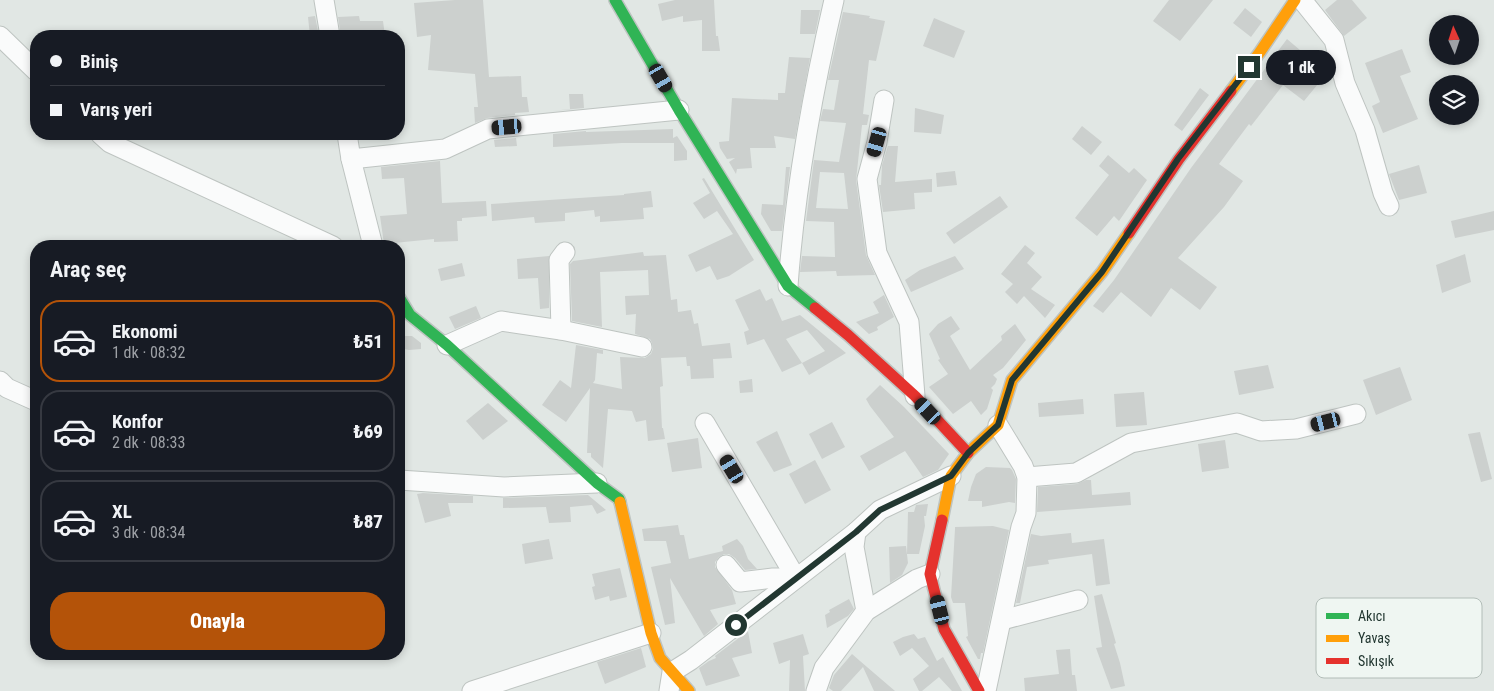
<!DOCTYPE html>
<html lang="tr">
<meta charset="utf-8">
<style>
:root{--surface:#171b24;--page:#242831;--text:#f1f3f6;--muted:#9ea1a6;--line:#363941;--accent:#b45309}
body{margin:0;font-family:"Roboto Condensed",sans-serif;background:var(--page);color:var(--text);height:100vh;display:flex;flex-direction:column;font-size:19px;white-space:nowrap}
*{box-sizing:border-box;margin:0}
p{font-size:16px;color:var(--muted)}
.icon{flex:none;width:28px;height:28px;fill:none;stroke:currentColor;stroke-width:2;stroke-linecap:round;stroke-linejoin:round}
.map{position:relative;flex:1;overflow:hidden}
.details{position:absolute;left:30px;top:240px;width:375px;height:420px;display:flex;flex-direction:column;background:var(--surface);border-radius:20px;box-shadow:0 2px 8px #0003}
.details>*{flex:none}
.hud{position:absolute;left:30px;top:30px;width:375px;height:110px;border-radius:20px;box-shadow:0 2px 8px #0003;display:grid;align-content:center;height:110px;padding:0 20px;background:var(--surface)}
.needle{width:32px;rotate:357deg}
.tools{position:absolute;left:1429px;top:15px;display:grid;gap:10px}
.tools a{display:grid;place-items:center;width:50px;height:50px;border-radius:50%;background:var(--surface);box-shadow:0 2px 8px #0003;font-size:25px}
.end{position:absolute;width:22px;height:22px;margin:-11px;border:6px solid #223731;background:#fff;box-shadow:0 0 0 2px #fff}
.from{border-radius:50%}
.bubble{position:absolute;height:35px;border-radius:18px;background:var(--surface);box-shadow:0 2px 8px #0003;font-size:16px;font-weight:800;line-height:35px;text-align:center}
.car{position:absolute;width:15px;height:30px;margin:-15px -8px;border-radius:6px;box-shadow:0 0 4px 1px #0007;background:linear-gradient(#222 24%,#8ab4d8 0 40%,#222 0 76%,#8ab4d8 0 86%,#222 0)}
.hud b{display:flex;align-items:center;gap:18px;height:48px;font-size:19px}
.hud b+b{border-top:1px solid var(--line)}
.hud i{width:12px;height:12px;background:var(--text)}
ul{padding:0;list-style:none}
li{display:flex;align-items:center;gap:15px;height:82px;margin:0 10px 8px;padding:0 10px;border:2px solid var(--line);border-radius:20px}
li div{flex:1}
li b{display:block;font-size:19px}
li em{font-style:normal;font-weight:800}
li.selected{border-color:var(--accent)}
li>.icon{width:45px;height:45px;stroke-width:1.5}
h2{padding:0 20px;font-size:22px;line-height:60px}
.action{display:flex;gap:10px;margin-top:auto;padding:10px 20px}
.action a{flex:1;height:58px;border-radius:20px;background:var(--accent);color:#fff;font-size:20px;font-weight:800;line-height:58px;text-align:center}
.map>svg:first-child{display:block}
.building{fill:#ccd0ce;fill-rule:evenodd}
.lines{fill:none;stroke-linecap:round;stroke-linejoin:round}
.street-casing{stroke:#bec4c1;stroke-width:21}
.fast-casing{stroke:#bec4c1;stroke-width:14}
.slow-casing{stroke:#bec4c1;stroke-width:14}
.jam-casing{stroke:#bec4c1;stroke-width:14}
.street{stroke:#fafbfb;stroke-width:19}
.fast{stroke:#30b455;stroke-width:11}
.slow{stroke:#ff9f0a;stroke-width:11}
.jam{stroke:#e5322d;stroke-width:11}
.route{stroke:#223731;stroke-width:6}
.key{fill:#eff6f2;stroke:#b2bdb8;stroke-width:1}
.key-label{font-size:14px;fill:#223731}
</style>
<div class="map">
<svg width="1494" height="691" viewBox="0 0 1494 691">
<rect width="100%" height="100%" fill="#e1e7e4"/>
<g class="building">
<polygon points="455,0 483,0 489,77 521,76 522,97 527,97 529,112 515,113 515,115 487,118 475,123 474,107 478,107 475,74 428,70 431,35 417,37 414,3"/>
<polygon points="675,0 714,0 716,36 718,36 720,51 702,51 702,20 683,22 683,16 662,21 658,4"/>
<polygon points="1169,0 1213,0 1180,41 1153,21"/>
<polygon points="1337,0 1352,0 1367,18 1344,36 1325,10"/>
<polygon points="1245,8 1262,22 1251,37 1233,23"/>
<polygon points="801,10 820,10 815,34 800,34"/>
<path d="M 843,12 L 870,16 L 869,18 L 885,21 L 876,61 L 869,60 L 863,114 L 869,115 L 867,125 L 862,125 L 856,180 L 866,255 L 875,275 L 837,276 L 836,271 L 800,272 L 802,256 L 835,257 L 834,222 L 806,221 L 814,160 L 839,162 L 846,123 L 820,121 L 823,109 L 834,110 L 839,80 L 828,80 ZM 820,172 L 844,173 L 848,209 L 816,208 Z"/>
<polygon points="315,16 319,36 310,36 308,17"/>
<polygon points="359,16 360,21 383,21 385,36 341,36 338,17"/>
<polygon points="934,18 965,31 954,58 923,46"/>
<polygon points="1287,39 1327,73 1304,101 1283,85 1251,126 1249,124 1219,164 1243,181 1224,207 1178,258 1217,287 1200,310 1171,288 1151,317 1121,292 1103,313 1093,306 1114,280 1191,168"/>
<polygon points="1402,49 1411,72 1400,76 1418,119 1383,133 1372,106 1380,102 1365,63"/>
<polygon points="789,57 810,58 795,139 774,136 776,148 750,148 752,168 737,169 736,174 729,162 735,158 727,159 720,148 719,142 729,141 732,98 778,100 778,93 785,93"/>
<polygon points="1200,88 1209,95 1182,131 1174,125"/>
<polygon points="569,94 583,94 584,108 552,111 570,109"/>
<polygon points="915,108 944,115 941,134 914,132"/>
<polygon points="1082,126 1102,142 1091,155 1072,139"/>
<polygon points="673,129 673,138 677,136 687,151 687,160 674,161 674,143 622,143 553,147 553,134 586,131 586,132"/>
<polygon points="516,138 517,146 495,147 494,140"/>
<polygon points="888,146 898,146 895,182 932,179 932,192 914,193 915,209 883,212 879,185 881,185 882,165"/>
<polygon points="1108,155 1129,173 1134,168 1147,180 1119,221 1114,216 1097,236 1075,218 1109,175 1099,166"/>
<polygon points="440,161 442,203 486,201 487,216 462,218 462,221 457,221 458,241 434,242 434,239 384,244 380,216 407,214 404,178 382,179 381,167"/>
<polygon points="1419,165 1427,193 1399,200 1389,174"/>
<polygon points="786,167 790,167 782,231 771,231 761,214 762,204 783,205"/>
<polygon points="955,171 957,185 937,187 936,173"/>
<polygon points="704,178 754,260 729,276 717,280 710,266 696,272 688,255 733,234 717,211 704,219 693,203 710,193 702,179"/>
<polygon points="651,191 653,207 643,208 644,219 600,222 600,216 595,217 594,210 565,213 565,221 535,223 534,217 492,221 491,204 624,195 624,194"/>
<polygon points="1000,196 1008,207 954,244 946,233"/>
<polygon points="1494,211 1494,230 1455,238 1451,221"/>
<polygon points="1025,245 1035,253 1027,263 1042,277 1031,289 1055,305 1045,318 1024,296 1017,304 1005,292 1013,284 1001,274"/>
<polygon points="643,252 644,256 666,255 671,300 677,299 678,312 691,310 694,324 698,323 702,346 730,343 732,358 713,359 714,378 691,379 690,366 687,366 686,357 661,358 663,386 660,387 662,428 663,428 665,439 648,441 646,420 636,422 632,411 608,409 603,468 591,457 591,453 587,453 590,388 566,422 542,405 560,380 571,388 576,345 603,350 603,354 597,353 595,380 593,383 622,389 620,357 645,358 651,354 653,349 652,343 650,339 635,334 636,314 626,315 625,296 649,295 648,270 600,272 602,327 572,321 570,264 573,261"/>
<polygon points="1465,254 1471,282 1442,293 1436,265"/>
<polygon points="549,256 549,308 540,309 538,278 518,279 517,259"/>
<polygon points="955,256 964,269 911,292 905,280 920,270"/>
<polygon points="462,263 465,276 441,281 438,269"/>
<path d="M 760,289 L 766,301 L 772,298 L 782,321 L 800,315 L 846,353 L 809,375 L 802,363 L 782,372 L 764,339 L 747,345 L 744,332 L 749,330 L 735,300 ZM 807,330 L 825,351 L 802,363 L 786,339 Z"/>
<polygon points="884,295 894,317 877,327 878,330 869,334 856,322 879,313 873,302"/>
<polygon points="476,306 481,318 455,329 449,317"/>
<polygon points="951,316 960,329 950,336 970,370 1002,340 1001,336 1015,324 1026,340 1003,368 993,375 997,379 995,384 991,388 993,390 987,409 981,415 971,401 953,414 929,387 948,374 938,360 940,359 929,334 938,324"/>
<polygon points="399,336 412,336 421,343 421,349 409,350 399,348"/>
<polygon points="1268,365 1274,388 1239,395 1234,371"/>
<polygon points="1400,367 1412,400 1376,415 1363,380"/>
<polygon points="752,379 753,392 740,393 739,381"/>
<polygon points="880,385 904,407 949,454 938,470 923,477 905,451 869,471 860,456 894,437 870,406 866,399"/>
<polygon points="1144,392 1147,425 1116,427 1114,394"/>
<polygon points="1083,399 1084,414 1039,417 1038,403"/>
<polygon points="488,403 508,421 483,440 466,421"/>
<polygon points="832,422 845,447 822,459 809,434"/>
<polygon points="777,431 792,465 774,472 756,442"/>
<polygon points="1480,432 1492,479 1481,482 1468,434"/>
<polygon points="698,438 702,468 672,472 667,443"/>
<polygon points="1225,440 1229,468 1202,472 1198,444"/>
<polygon points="815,460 831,490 805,504 789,474"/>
<polygon points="986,467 1010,468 1012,470 1016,479 1015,503 1009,502 982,507 982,501 968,501 971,487 976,474"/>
<polygon points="1086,480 1091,480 1092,495 1130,492 1131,505 1037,512 1038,487 1077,484"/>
<polygon points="423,493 473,496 473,503 448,503 451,516 425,523 417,494"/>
<polygon points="588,495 606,510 597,514 592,505 570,507 571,522 549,523 546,507 503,508 503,498"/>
<polygon points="928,504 926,516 924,516 925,526 919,554 907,554 908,512 914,512 916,505"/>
<polygon points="678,525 680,535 684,535 689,559 723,551 722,546 737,539 743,546 748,559 757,569 745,570 735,558 729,554 724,554 719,557 715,562 715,567 732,590 736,604 710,610 718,624 704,636 670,578 675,623 665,625 651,567 671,563 666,541 644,541 642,529"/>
<polygon points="993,526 1009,530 983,653 981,653 980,659 978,659 966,637 968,636 965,603 953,603 951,597 955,529 955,527"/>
<polygon points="1071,533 1072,543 1104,539 1110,584 1096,586 1092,554 1048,560 1049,564 1027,567 1020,603 1016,603 1031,534 1041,536"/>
<polygon points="549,539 553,559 525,564 522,544"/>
<polygon points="906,546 908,563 902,575 890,583 889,547"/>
<polygon points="620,568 627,597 610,601 609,596 595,600 592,587 595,586 592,574"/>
<polygon points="1102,594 1116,643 1114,644 1120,663 1125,686 1111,689 1096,648 1102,647 1094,596"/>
<polygon points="849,599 854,609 848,616 827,628 825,615 830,612 829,610"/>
<polygon points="748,631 752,653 732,658 740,676 706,686 699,668 709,661 716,658 715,656"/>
<polygon points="803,634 809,654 803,656 805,691 789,691 790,660 779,664 773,643"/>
<polygon points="914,634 918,639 925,637 937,661 943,657 962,691 952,691 939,677 922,691 919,691 913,679 929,666 912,648 900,656 893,642 903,637"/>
<polygon points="641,648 646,667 605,684 597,662"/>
<polygon points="1070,649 1072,675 1075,675 1077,691 1025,691 1024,678 1059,674 1056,650"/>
<polygon points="852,654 860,661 895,691 874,691 863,667 841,691 833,691 829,688 834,675"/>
</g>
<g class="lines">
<g class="street-casing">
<g id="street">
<polyline points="324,0 330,36"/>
<polyline points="1302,0 1334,40 1345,83 1365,130 1383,193 1389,206"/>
<polyline points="0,36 36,71"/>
<polyline points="884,100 877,142 867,179 877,253 909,322 915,396"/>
<polyline points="100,134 110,143 333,246"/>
<polyline points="347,134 351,159 373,246"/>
<polyline points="351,159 445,149 488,129 679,110"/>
<path d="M 788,286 C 795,190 812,94 834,0"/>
<polyline points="561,330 559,260 565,252"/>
<polyline points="447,345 501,321 561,330 642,347"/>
<polyline points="0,381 7,388 36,401"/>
<polyline points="705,423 796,578"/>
<polyline points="1027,477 1076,473 1131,443 1237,423 1261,431 1296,429 1356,414"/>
<polyline points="399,480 504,487 597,483"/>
<polyline points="856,532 854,547 866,611"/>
<polyline points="726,565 740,582 773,578 796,578"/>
<polyline points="1002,620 1078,600"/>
<polyline points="472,691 651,633"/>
<polyline points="669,691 672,672 691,660 856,532 880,510 951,476"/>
<polyline points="816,691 824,668 866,611 917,579 930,574"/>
<polyline points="986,691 1021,527 1026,513 1027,477 1023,466 998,425"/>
</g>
</g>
<g class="fast-casing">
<g id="fast">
<polyline points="615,0 679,110 788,286 815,308"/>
<polyline points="399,297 410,315 447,345 597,483 619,499 620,502"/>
</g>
</g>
<g class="slow-casing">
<g id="slow">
<polyline points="1231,91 1260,52 1295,0"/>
<polyline points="620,502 651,633 660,658 689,691"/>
<polyline points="942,520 951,476 968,453 998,425 1012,380 1102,272 1129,233"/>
</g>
</g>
<g class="jam-casing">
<g id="jam">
<polyline points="1129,233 1179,159 1231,91"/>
<polyline points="815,308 848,335 915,396 968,453"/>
<polyline points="942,520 930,574 944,629 979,691"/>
</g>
</g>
<use href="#street" class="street"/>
<use href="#fast" class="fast"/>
<use href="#slow" class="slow"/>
<use href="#jam" class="jam"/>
</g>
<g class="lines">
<polyline class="route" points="736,625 856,532 880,510 951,476 968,453 998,425 1012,380 1102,272 1178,159 1249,67"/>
</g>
<rect x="1316" y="598" width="166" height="80" rx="8" class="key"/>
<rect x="1326" y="613" width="23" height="6" fill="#30b455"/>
<rect x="1326" y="635" width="23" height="7" fill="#ff9f0a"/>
<rect x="1326" y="658" width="23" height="6" fill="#e5322d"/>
<g class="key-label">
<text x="1358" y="621">Akıcı</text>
<text x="1358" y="643">Yavaş</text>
<text x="1358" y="666">Sıkışık</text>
</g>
</svg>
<div class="tools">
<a><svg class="needle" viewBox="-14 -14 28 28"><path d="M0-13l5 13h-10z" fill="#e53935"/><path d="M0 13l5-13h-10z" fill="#9ea1a6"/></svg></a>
<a><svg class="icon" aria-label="layers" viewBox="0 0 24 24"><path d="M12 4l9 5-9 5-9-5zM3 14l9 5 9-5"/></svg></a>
</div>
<i class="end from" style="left:736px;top:625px"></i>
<i class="end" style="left:1249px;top:67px"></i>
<div class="bubble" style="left:1266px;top:50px;width:70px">1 dk</div>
<i class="car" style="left:661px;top:78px;rotate:150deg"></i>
<i class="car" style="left:507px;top:127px;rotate:265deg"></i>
<i class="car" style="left:877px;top:142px;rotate:196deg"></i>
<i class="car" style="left:928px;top:411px;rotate:317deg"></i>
<i class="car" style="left:1326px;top:422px;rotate:256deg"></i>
<i class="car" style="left:732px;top:469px;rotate:329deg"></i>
<i class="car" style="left:940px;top:610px;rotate:346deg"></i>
<div class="hud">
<b><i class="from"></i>Biniş</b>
<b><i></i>Varış yeri</b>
</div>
<section class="details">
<h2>Araç seç</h2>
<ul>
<li class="selected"><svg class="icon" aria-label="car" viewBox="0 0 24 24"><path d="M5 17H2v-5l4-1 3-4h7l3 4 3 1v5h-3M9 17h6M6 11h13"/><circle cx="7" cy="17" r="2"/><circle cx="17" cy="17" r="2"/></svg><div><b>Ekonomi</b><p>1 dk · 08:32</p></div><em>₺51</em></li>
<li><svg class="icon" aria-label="car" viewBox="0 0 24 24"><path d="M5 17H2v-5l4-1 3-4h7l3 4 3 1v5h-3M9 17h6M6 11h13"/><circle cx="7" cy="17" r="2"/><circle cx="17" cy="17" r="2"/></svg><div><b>Konfor</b><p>2 dk · 08:33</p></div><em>₺69</em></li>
<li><svg class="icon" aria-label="car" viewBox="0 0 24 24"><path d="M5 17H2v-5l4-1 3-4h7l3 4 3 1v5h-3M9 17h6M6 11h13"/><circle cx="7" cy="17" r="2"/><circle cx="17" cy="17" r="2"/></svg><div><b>XL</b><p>3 dk · 08:34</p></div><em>₺87</em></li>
</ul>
<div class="action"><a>Onayla</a></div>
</section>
</div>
